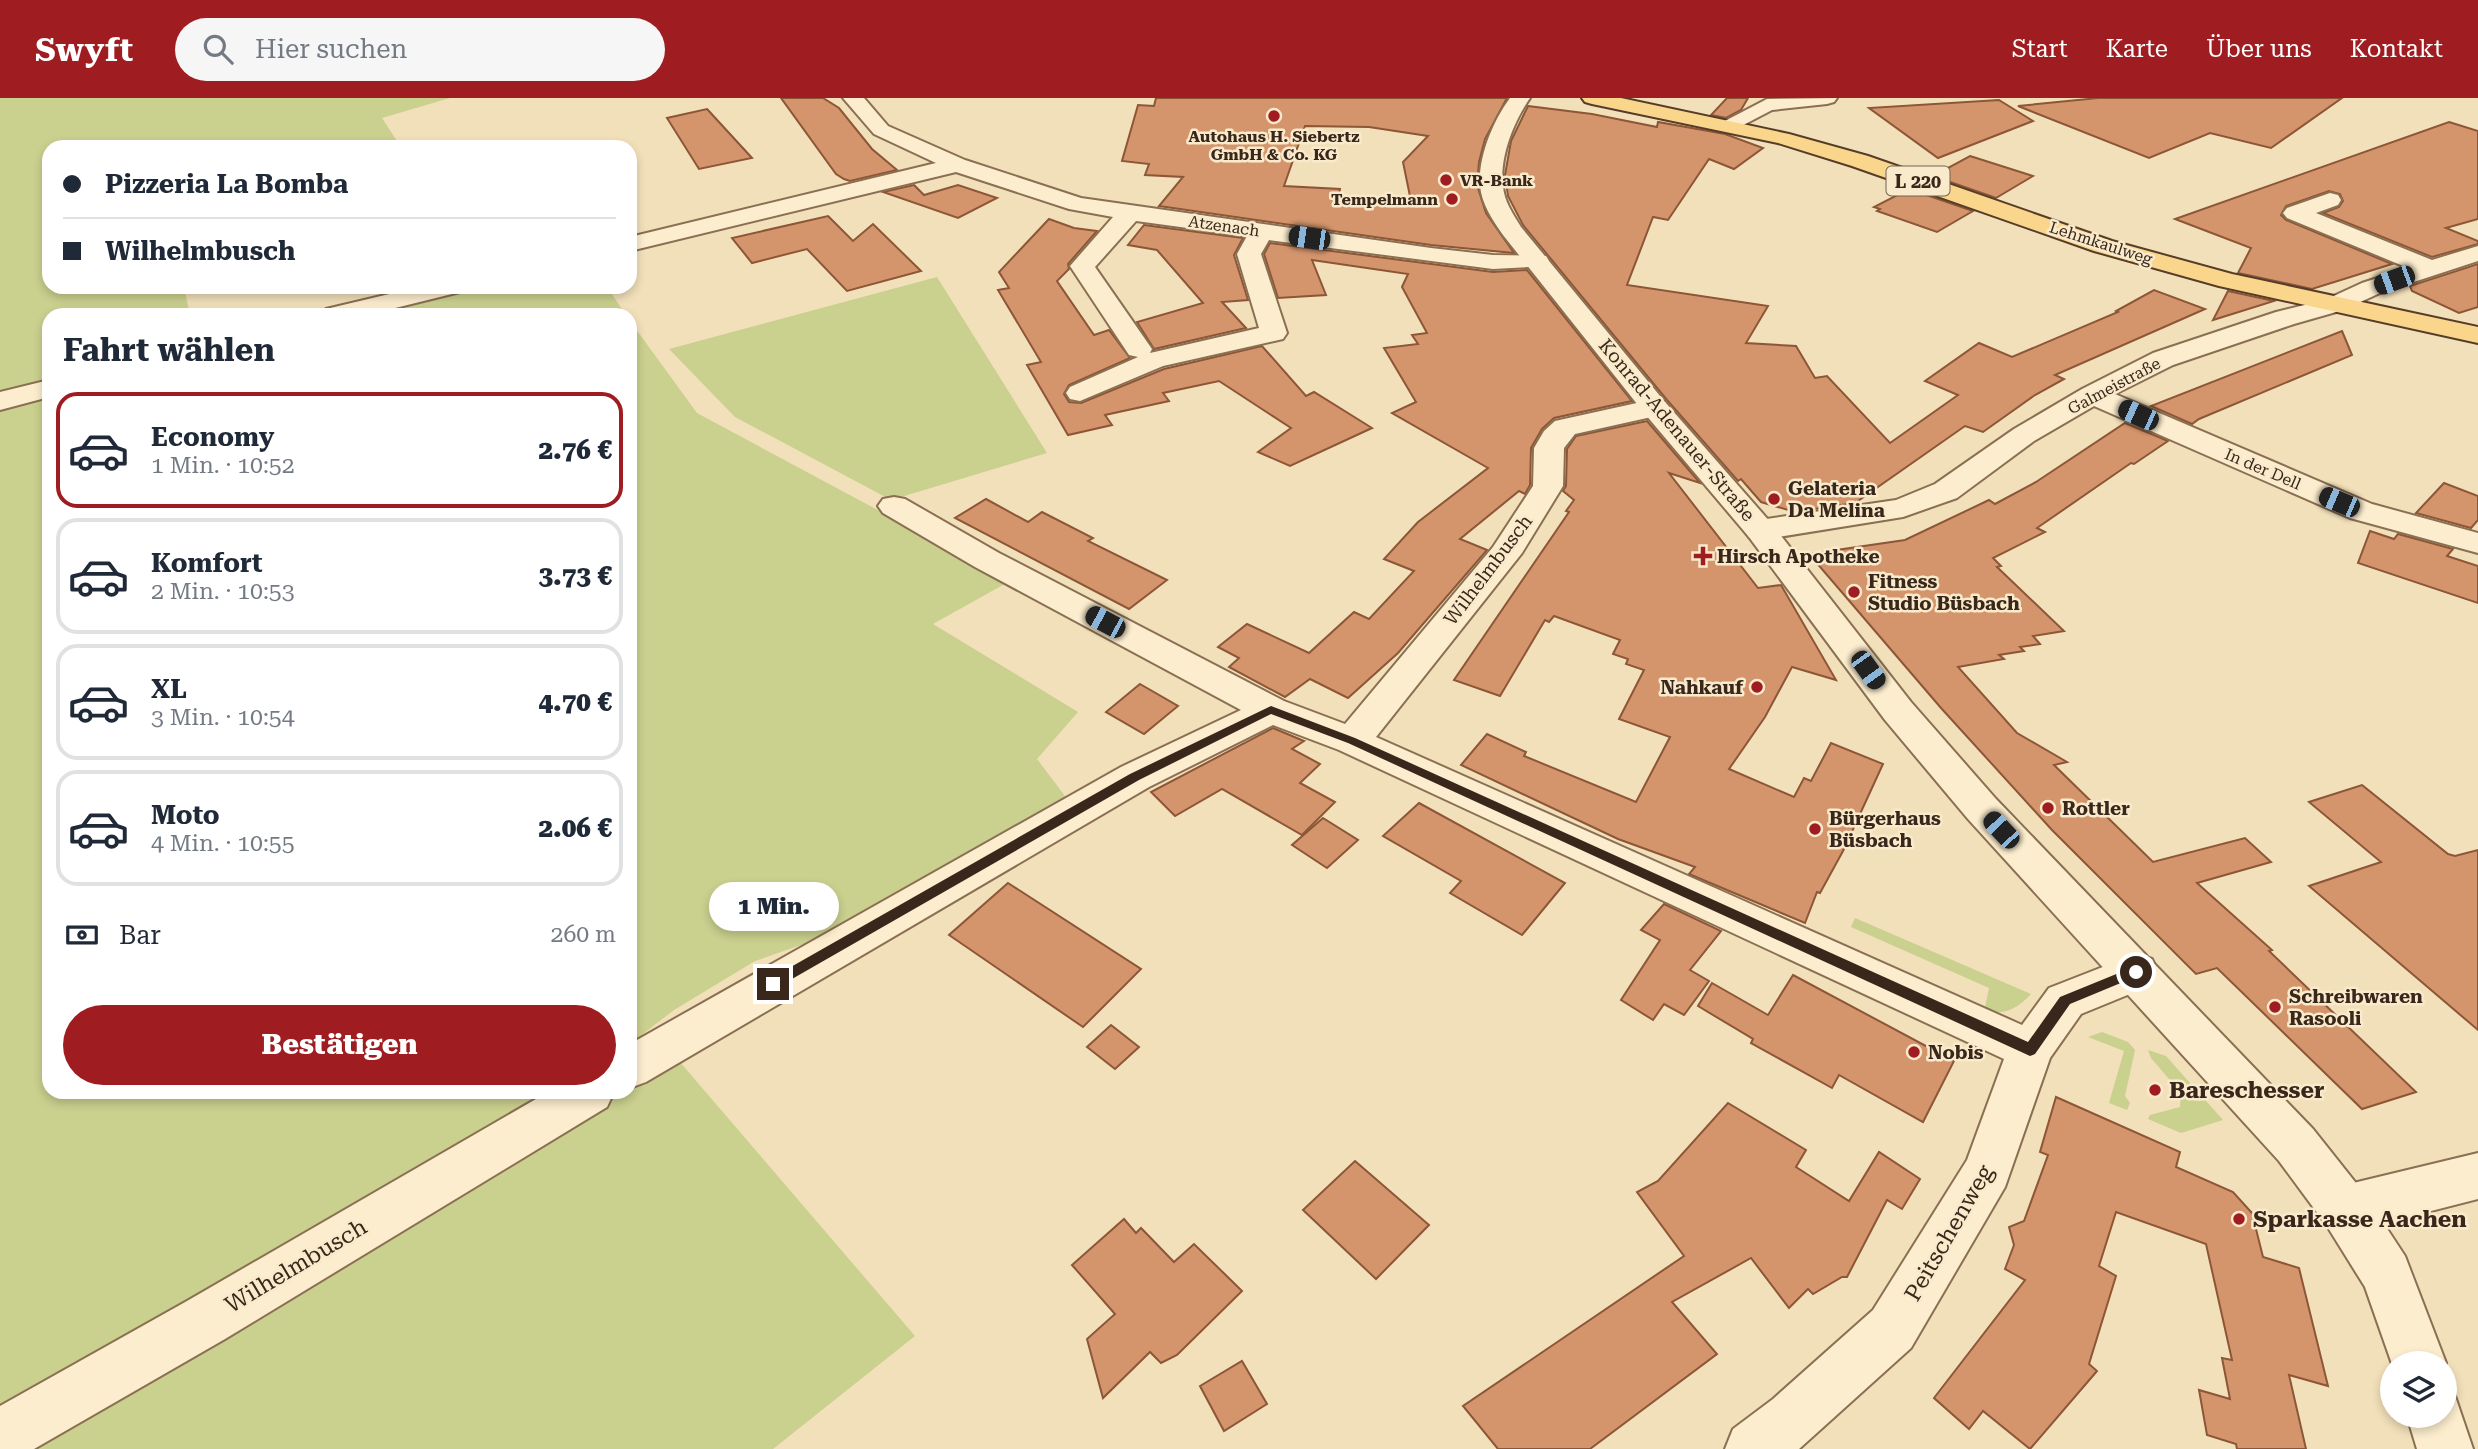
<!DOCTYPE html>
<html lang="de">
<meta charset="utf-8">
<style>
:root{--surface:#fff;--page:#f6f6f7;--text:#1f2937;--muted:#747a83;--line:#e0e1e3;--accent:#9f1d21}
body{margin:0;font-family:"Roboto Serif",serif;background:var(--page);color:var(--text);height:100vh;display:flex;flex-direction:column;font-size:26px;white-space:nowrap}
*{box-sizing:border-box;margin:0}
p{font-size:23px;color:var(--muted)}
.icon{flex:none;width:38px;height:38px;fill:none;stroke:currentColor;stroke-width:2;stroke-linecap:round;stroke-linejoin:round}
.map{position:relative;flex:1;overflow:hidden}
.drawer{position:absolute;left:42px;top:210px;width:595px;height:791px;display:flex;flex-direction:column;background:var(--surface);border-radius:21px;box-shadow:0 4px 10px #0003}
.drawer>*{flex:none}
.banner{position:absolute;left:42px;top:42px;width:595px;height:154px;border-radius:21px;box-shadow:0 4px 10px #0003;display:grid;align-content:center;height:154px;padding:0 21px;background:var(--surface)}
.controls{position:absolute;left:2380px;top:1253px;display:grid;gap:14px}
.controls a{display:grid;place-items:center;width:77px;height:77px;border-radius:50%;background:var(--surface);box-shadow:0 4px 10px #0003;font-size:35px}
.end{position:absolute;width:32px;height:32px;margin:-16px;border:9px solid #38271a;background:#fff;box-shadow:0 0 0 4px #fff}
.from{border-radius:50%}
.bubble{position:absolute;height:49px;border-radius:24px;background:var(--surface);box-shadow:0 4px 10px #0003;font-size:23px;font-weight:800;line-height:49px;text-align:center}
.car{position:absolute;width:21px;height:42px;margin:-21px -10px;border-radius:9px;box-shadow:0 0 5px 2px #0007;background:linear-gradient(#222 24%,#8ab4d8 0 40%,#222 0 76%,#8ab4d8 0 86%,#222 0)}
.banner b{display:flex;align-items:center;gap:24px;height:66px;font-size:26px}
.banner b+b{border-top:2px solid var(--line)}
.banner i{width:18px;height:18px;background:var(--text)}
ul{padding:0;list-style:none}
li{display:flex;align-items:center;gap:21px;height:116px;margin:0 14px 10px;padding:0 7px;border:4px solid var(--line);border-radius:21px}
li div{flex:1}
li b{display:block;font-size:26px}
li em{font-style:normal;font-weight:800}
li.current{border-color:var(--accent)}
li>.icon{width:63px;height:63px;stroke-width:1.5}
h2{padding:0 21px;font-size:32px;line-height:84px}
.pay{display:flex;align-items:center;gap:18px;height:77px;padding:0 21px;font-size:26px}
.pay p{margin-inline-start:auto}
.button{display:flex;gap:14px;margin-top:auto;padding:14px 21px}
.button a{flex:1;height:80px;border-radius:42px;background:var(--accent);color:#fff;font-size:28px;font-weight:800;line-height:80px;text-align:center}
header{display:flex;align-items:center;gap:42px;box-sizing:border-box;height:98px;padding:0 35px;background:var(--accent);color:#fff}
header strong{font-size:33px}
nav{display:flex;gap:38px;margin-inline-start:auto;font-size:24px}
.search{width:490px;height:63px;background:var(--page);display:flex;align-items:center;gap:18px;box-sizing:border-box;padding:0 24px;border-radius:38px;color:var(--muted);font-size:26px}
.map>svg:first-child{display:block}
.green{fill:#cad08e}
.building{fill:#d4956c;stroke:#8c5637;stroke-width:2;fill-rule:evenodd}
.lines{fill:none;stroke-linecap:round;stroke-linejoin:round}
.minor-casing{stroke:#8a6f53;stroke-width:4}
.tertiary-casing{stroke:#8a6f53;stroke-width:4}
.primary-casing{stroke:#573d28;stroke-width:4}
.minor{fill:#fcedce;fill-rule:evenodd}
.tertiary{fill:#fcedce;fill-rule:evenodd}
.primary{fill:#fad68d;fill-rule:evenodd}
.route{fill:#38271a}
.poi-dot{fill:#9f1d21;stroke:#f9eacb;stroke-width:2.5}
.labels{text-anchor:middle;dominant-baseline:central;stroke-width:5;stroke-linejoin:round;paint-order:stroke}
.far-poi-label{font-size:16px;font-weight:bold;fill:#38271a;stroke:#f9eacb}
.far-street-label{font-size:16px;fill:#38271a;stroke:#f9eacb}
.shield{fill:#f9eacb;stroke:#72624f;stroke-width:2}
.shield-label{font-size:18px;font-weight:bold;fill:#38271a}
.street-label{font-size:19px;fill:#38271a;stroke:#f9eacb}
.poi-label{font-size:19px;font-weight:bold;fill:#38271a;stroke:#f9eacb;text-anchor:start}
.near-poi-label{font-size:23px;font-weight:bold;fill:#38271a;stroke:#f9eacb;text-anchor:start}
.near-street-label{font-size:23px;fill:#38271a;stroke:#f9eacb}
</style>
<header>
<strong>Swyft</strong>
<div class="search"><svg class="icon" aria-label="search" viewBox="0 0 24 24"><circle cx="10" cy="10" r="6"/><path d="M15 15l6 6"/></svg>Hier suchen</div>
<nav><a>Start</a><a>Karte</a><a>Über uns</a><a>Kontakt</a></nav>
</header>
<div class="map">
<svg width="2478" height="1351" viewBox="0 0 2478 1351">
<rect width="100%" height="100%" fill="#f2e0ba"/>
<g class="green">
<polygon points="0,0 450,0 382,20 401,49 49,49 49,189 184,189 190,217 49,217 49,286 0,299"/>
<polygon points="937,179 1047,355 891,402 735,319 669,251"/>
<polygon points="483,189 607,189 626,217 369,217"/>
<polygon points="630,223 697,315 1010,483 933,526 1078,614 1037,661 1068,702 930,782 807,845 755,863 674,912 630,946"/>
<polygon points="49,299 49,994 560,994 0,1315 0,313"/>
<path d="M 1855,820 L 2031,896 C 2016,912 2006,916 1984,914 L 1989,890 L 1851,829 Z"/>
<polygon points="2102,934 2128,944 2135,952 2125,998 2130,1005 2127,1012 2109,1005 2124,953 2088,939"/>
<polygon points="2148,952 2166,958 2223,1022 2181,1035 2148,1021 2150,1017 2180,1009 2181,995 2151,960"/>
<polygon points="679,963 915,1238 773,1351 0,1351 0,1348 624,994 630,994 630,991"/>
</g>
<g class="building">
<polygon points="781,0 823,0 839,10 872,51 897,72 850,83 844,81 836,76"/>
<path d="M 1156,0 L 1507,0 L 1485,41 L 1479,64 L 1477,87 L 1486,115 L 1514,155 L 1431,147 L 1159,108 L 1183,79 L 1145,77 L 1149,66 L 1122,63 L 1138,7 L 1154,8 ZM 1305,28 L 1369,29 L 1428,38 L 1403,64 L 1412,108 L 1337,106 L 1340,91 L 1284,88 Z"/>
<polygon points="1727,0 1748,0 1741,12 1726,20 1711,17"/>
<polygon points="2098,0 2342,0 2271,50 2210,35 2149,60 2018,8"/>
<polygon points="1999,2 2033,23 1938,60 1869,10"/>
<polygon points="1528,8 1592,16 1657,29 1658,24 1725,36 1763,50 1734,71 1709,61 1668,122 1653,119 1627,187 1768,208 1746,245 1796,248 1815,280 1827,278 1890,345 1958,297 1925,283 1979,245 2012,259 2118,214 2116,213 2154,192 2205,211 2055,277 2064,281 2035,297 1983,334 1965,328 1855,405 1795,414 1761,404 1741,381 1738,383 1667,302 1523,127 1508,98 1505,77 1511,43"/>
<polygon points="707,11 752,60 699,71 667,20"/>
<polygon points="2449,24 2478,33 2478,121 2446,130 2478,143 2478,146 2432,159 2323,115 2339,109 2343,103 2340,96 2329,93 2286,108 2281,117 2286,122 2392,166 2312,191 2238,175 2251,150 2175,121"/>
<polygon points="1970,58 2033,78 1996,100 1933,78"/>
<polygon points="914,87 924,97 958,87 997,100 958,120 883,94"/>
<polygon points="1909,91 1973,113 1937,134 1877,113 1880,111 1874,109"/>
<polygon points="828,118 853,143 873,126 921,173 847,193 807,151 752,165 732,140"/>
<polygon points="1049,121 1074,130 1097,133 1068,166 1069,171 1057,183 1094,237 1109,232 1130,260 1069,287 1064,296 1069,304 1081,305 1164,271 1262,248 1306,298 1314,294 1372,330 1290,368 1258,354 1291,330 1219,283 1163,295 1169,303 1105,317 1112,327 1068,337 1027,267 1041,264 998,192 1009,190 999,174"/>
<polygon points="1144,127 1243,140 1234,157 1248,202 1222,204 1246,230 1154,251 1137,224 1203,205 1157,152 1128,147"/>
<polygon points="1270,145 1493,174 1527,172 1632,303 1554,320 1542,331 1531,350 1530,387 1525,396 1519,393 1460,441 1487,452 1398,555 1348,600 1310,581 1285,599 1229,569 1239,560 1218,549 1247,526 1309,555 1354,514 1369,521 1414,473 1384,461 1418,424 1488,370 1392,315 1416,304 1384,250 1418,246 1412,237 1427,235 1402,189 1408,176 1312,162 1326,197 1278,200 1264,156"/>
<polygon points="2478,166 2478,209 2459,215 2412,193 2410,188"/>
<polygon points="2228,193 2274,203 2213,222"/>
<polygon points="2342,233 2352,257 2199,321 2192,326 2151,308"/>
<polygon points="1647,323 1700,385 1669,375 1758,490 1781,487 1836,582 1792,569 1765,619 1729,671 1794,699 1804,680 1811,683 1831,645 1883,666 1843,753 1820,795 1817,794 1805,825 1689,776 1695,769 1618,741 1461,667 1487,636 1526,654 1524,658 1636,704 1670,639 1619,621 1644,572 1626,566 1628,561 1613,556 1620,542 1554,518 1549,524 1545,522 1500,598 1454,582 1569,414 1566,413 1574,402 1563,393 1566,388 1567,351 1576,338"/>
<polygon points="2125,325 2168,343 2134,366 2131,365 2037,430 2045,434 1993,460 2001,468 1997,469 2064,533 2033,538 2040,546 2020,549 2024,553 1999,557 2004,561 1958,569 2017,635 2067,664 2054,667 2153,764 2245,740 2271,764 2197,785 2272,852 2269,853 2416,994 2362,1011 2217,870 2196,876 2052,732 1941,610 1809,456 1905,442 1989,402 1995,406 2036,384"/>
<polygon points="2444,385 2478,398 2478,422 2471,430 2416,415"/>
<polygon points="986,401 1028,424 1042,414 1093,440 1088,443 1167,482 1129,511 955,420"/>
<polygon points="2370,433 2394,441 2398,436 2453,451 2447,458 2478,468 2478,505 2358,465"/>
<polygon points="1140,586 1178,608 1144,636 1106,614"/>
<polygon points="1273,630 1304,643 1292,651 1320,666 1300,685 1335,704 1302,737 1222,691 1175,718 1151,694"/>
<polygon points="2362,687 2448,756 2455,758 2478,752 2478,932 2309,788 2381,764 2309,704"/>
<polygon points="1419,705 1565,785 1522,837 1450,795 1461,783 1383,738"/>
<polygon points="1323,720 1358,742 1327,770 1292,747"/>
<polygon points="1008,785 1141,871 1083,929 949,837"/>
<polygon points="1664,806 1721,833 1690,872 1709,883 1684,917 1664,906 1653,922 1621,902 1660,842 1641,832"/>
<polygon points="1793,877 1954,963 1923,1024 1839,977 1832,990 1751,945 1753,941 1698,908 1712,885 1768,917"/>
<polygon points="1111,927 1139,949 1115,971 1087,949"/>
<polygon points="2056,999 2180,1054 2176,1069 2233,1094 2252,1115 2263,1159 2299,1170 2328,1288 2289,1277 2306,1351 2237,1351 2236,1346 2207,1337 2199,1292 2230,1301 2222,1260 2232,1262 2206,1146 2116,1114 2099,1168 2116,1178 2089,1266 2097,1273 2030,1351 1983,1313 1969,1331 1934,1300 2025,1182 2005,1171 2014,1147 2009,1129 2024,1123 2048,1057 2040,1054"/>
<polygon points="1728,1005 1806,1052 1796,1069 1849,1103 1879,1054 1920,1081 1902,1111 1887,1102 1847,1179 1842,1179 1813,1196 1808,1191 1789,1210 1751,1160 1672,1204 1717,1256 1590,1351 1498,1351 1463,1308 1684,1158 1637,1094 1658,1083"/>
<polygon points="1355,1063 1429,1127 1376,1181 1303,1112"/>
<polygon points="1124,1121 1136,1135 1141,1130 1174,1164 1194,1146 1242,1193 1177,1257 1161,1265 1150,1254 1103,1300 1087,1241 1115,1216 1072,1167"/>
<polygon points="1242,1263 1267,1306 1224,1333 1200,1288"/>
</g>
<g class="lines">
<g class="minor-casing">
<g id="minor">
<path d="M 843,0 L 864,0 L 888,28 L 965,62 L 1081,100 L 1431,150 L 1493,157 L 1546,158 L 1549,163 L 1546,168 L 1493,171 L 1269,142 L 1261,156 L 1287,235 L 1283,241 L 1163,268 L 1080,303 L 1070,301 L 1066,295 L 1070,289 L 1138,259 L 1129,257 L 1070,168 L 1113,119 L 1069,111 L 956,74 L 630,153 L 630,139 L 936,65 L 874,36 ZM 1136,123 L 1247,138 L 1237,156 L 1259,230 L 1150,255 L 1152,251 L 1095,169 Z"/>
<polygon points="2330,95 2338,97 2341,102 2338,107 2316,115 2432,162 2478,148 2478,163 2380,195 2343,212 2294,226 2173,267 2115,296 2372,406 2478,435 2478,455 2350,420 2094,308 2034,343 1957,400 1903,419 1760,442 1749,439 1744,432 1749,425 1760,422 1896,402 1935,386 2014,331 2082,291 2153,255 2276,214 2325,202 2362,185 2408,170 2287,120 2283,115 2287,110"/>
<polygon points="419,189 464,189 460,194 367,217 322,217 326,211"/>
<polygon points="49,282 49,299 0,312 0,294"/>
<polygon points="1655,301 1665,304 1669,310 1665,316 1575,336 1564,350 1563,388 1522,455 1376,639 2022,927 2049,890 2136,856 2152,861 2158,874 2152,887 2081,916 2050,960 2005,1089 1911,1250 1799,1351 1725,1351 1733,1331 1773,1301 1873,1212 1967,1062 2004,961 1339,652 1273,627 1149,689 646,984 630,990 630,946 1121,669 1241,612 975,469 883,415 878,408 883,401 894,399 905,401 999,455 1284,603 1345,626 1493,449 1533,388 1534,350 1544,333 1555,323"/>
<polygon points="548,994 614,994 607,1009 225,1241 34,1351 0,1351 0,1308 187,1203"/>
<polygon points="2478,1055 2478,1101 2345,1135 2327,1128 2320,1111 2327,1094 2345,1087"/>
</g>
</g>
<g class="tertiary-casing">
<g id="tertiary">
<path d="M 1510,0 L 1530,0 C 1514,23 1499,60 1503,88 C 1504,103 1513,116 1521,129 L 1665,304 L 1771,425 L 1911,604 L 1996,701 L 2313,1031 L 2363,1094 L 2405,1158 L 2446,1265 L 2445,1269 L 2445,1265 L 2392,1266 L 2365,1189 L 2327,1128 L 2279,1063 L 1968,721 L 1885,622 L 1749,439 L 1645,316 L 1503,137 C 1493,123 1481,105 1480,87 C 1478,59 1493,23 1510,0 Z"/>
<polygon points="1837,0 1834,4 1827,6 1772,12 1730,34 1723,32 1720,28 1723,24 1767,1"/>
<polygon points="2445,1294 2455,1298 2473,1351 2417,1351 2407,1318 2445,1318"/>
</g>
</g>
<g class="primary-casing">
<polygon id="primary" points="1582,0 1621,0 1789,36 1868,58 2112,143 2232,176 2478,229 2478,245 2219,188 2094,153 1852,68 1778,45 1592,6 1585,4"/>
</g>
<use href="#minor" class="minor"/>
<use href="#tertiary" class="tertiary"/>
<use href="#primary" class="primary"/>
</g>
<polygon class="route" points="1271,608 1355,640 2028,944 2060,899 2136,868 2142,874 2140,877 2070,906 2035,956 2030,958 1348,645 1271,616 1139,682 778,889 768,889 768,882 1130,676"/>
<g class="poi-dot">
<circle cx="1274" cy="18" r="7"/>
<circle cx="1446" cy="82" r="7"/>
<circle cx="1452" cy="101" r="7"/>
<circle cx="1774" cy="401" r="7"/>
<path d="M1699.5 447.5h7v7h7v7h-7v7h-7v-7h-7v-7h7z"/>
<circle cx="1854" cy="494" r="7"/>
<circle cx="1757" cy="589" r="7"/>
<circle cx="2048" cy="710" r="7"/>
<circle cx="1815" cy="731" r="7"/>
<circle cx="2275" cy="909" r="7"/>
<circle cx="1914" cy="954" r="7"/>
<circle cx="2155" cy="992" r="7"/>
<circle cx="2239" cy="1121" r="7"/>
</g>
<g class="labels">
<g class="far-poi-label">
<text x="1274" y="38">Autohaus H. Siebertz<tspan x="1274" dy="18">GmbH &amp; Co. KG</tspan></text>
<text x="1460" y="82" text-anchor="start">VR-Bank</text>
<text x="1438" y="101" text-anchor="end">Tempelmann</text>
</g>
<g class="far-street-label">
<text transform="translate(1224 128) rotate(8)">Atzenach</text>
<text transform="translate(2101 145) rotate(18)">Lehmkaulweg</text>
<text transform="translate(2114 288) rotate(-28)">Galmeistraße</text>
<text transform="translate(2263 371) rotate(23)">In der Dell</text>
</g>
<rect class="shield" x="1886.5" y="68.5" width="63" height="29" rx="5"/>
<g class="shield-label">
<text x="1918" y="83">L 220</text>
</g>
<g class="street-label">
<text transform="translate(1677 332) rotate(50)">Konrad-Adenauer-Straße</text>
<text transform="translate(1488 472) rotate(-53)">Wilhelmbusch</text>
</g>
<g class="poi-label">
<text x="1788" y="390">Gelateria<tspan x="1788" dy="22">Da Melina</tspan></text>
<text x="1717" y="458">Hirsch Apotheke</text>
<text x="1868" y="483">Fitness<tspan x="1868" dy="22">Studio Büsbach</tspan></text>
<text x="1743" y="589" text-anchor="end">Nahkauf</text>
<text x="2062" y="710">Rottler</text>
<text x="1829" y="720">Bürgerhaus<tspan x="1829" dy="22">Büsbach</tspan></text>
<text x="2289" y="898">Schreibwaren<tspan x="2289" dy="22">Rasooli</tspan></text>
<text x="1928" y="954">Nobis</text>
</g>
<g class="near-poi-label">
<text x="2169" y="992">Bareschesser</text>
<text x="2253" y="1121">Sparkasse Aachen</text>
</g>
<g class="near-street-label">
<text transform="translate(1949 1135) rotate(-60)">Peitschenweg</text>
<text transform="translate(296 1168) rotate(-31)">Wilhelmbusch</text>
</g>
</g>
</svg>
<div class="controls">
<a><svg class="icon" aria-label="layers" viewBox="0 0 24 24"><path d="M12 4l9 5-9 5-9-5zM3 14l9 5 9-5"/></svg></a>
</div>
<i class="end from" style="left:2136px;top:874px"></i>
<i class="end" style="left:773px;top:886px"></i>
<div class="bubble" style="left:709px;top:784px;width:130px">1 Min.</div>
<i class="car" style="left:1309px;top:140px;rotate:278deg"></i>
<i class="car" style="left:2394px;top:182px;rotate:250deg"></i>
<i class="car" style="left:2138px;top:317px;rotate:294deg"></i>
<i class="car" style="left:2339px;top:404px;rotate:293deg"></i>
<i class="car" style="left:1105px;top:524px;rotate:298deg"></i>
<i class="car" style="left:1868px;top:572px;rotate:144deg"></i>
<i class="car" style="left:2001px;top:732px;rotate:317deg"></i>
<div class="banner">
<b><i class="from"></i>Pizzeria La Bomba</b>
<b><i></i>Wilhelmbusch</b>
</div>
<section class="drawer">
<h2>Fahrt wählen</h2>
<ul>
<li class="current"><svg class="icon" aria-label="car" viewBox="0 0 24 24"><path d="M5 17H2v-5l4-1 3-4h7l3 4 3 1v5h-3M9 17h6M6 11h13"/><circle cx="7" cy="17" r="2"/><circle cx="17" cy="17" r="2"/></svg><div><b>Economy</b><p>1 Min. · 10:52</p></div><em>2.76 €</em></li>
<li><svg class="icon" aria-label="car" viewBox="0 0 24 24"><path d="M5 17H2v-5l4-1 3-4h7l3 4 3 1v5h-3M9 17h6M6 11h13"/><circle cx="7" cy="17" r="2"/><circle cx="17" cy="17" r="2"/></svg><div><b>Komfort</b><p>2 Min. · 10:53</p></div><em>3.73 €</em></li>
<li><svg class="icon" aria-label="car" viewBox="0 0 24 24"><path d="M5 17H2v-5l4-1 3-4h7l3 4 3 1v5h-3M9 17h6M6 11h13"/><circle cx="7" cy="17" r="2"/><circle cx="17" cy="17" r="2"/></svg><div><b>XL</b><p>3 Min. · 10:54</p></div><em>4.70 €</em></li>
<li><svg class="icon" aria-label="car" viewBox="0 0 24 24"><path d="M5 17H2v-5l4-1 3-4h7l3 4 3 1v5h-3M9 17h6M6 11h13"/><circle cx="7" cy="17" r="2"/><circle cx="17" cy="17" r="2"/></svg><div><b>Moto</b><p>4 Min. · 10:55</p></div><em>2.06 €</em></li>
</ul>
<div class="pay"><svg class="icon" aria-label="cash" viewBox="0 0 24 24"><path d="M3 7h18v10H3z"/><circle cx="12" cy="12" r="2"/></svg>Bar<p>260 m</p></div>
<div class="button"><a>Bestätigen</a></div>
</section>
</div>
